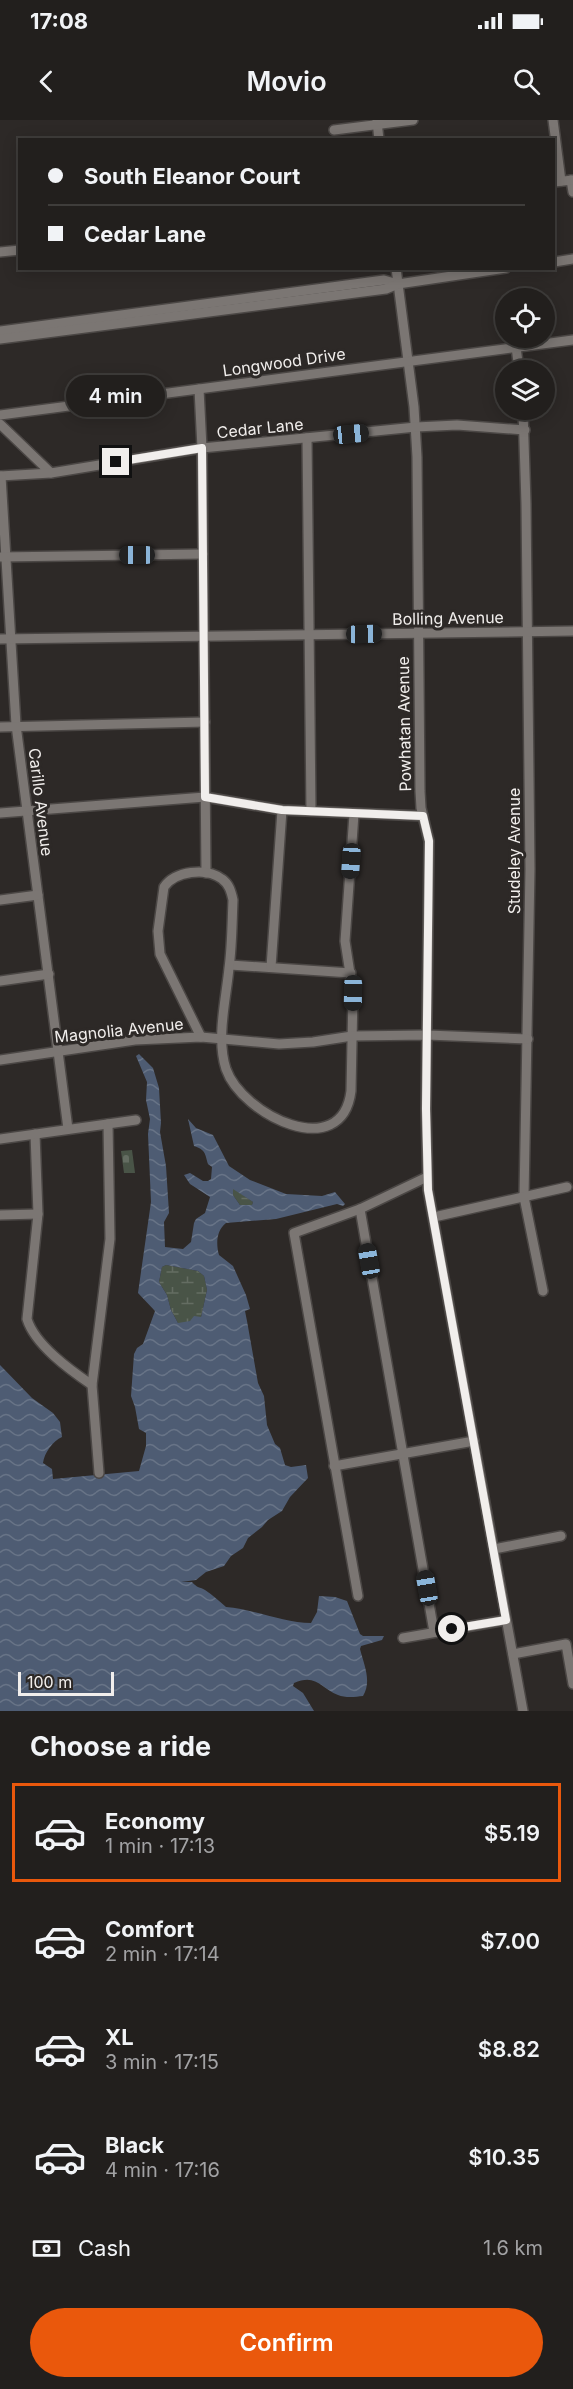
<!DOCTYPE html>
<meta charset="utf-8">
<style>
:root{--surface:#221f1d;--page:#2a2726;--text:#f1f3f6;--muted:#a2a2a4;--line:#3f3d3b;--accent:#ea580c}
body{margin:0;font-family:Inter,sans-serif;background:var(--page);color:var(--text);height:100vh;display:flex;flex-direction:column;font-size:22px;white-space:nowrap}
*{box-sizing:border-box;margin:0}
p{font-size:20px;color:var(--muted)}
.icon{flex:none;width:33px;height:33px;fill:none;stroke:currentColor;stroke-width:2;stroke-linecap:round;stroke-linejoin:round}
.map{position:relative;height:1591px;overflow:hidden}
.drawer{display:flex;flex-direction:column;background:var(--surface);flex:1}
.drawer>*{flex:none}
.guide{position:absolute;left:18px;top:18px;width:537px;height:132px;border-radius:0px;box-shadow:0 3px 15px #0003,0 0 0 2px var(--line);display:grid;align-content:center;height:132px;padding:0 30px;background:var(--surface)}
.tools{position:absolute;left:495px;top:168px;display:grid;gap:12px}
.tools a{display:grid;place-items:center;width:60px;height:60px;border-radius:50%;background:var(--surface);box-shadow:0 3px 15px #0003,0 0 0 2px var(--line);font-size:30px}
.scale{position:absolute;left:18px;bottom:15px;width:96px;box-sizing:border-box;padding-left:6px;border:3px solid #f1eeec;border-top:0;font-size:16px;line-height:21px;white-space:nowrap;color:#f1eeec;-webkit-text-stroke:4px #2d2927;paint-order:stroke}
.end{position:absolute;width:27px;height:27px;margin:-14px;border:8px solid #f1eeec;background:#111;box-shadow:0 0 0 3px #111}
.from{border-radius:50%}
.bubble{position:absolute;height:42px;border-radius:21px;background:var(--surface);box-shadow:0 3px 15px #0003,0 0 0 2px var(--line);font-size:20px;font-weight:600;line-height:42px;text-align:center}
.car{position:absolute;width:18px;height:36px;margin:-18px -9px;border-radius:8px;box-shadow:0 0 4px 2px #0007;background:linear-gradient(#222 24%,#8ab4d8 0 40%,#222 0 76%,#8ab4d8 0 86%,#222 0)}
.guide b{display:flex;align-items:center;gap:21px;height:57px;font-size:22px}
.guide b+b{border-top:2px solid var(--line)}
.guide i{width:15px;height:15px;background:var(--text)}
ul{padding:0;list-style:none}
li{display:flex;align-items:center;gap:18px;height:99px;margin:0 12px 9px;padding:0 18px;border:3px solid transparent;border-radius:0px}
li div{flex:1}
li b{display:block;font-size:22px}
li em{font-style:normal;font-weight:600}
li.current{border-color:var(--accent)}
li>.icon{width:54px;height:54px;stroke-width:1.5}
h2{padding:0 30px;font-size:27px;line-height:72px}
.pay{display:flex;align-items:center;gap:15px;height:66px;padding:0 30px;font-size:22px}
.pay p{margin-inline-start:auto}
.button{display:flex;gap:12px;margin-top:auto;padding:12px 30px}
.button a{flex:1;height:69px;border-radius:36px;background:var(--accent);color:#fff;font-size:24px;font-weight:600;line-height:69px;text-align:center}
.status{display:flex;justify-content:space-between;align-items:center;height:42px;padding:0 30px;background:var(--surface);direction:ltr}
.status svg{height:16px;fill:currentColor}
header{display:flex;justify-content:space-between;align-items:center;height:78px;padding:0 30px;background:var(--surface);font-size:27px;font-weight:600}
.map>svg:first-child{display:block}
.wetland{fill:url(#wetland-marsh)}
.cemetery{fill:url(#cemetery-stones)}
.water{fill:url(#water-waves);fill-rule:evenodd}
.lines{fill:none;stroke-linecap:round;stroke-linejoin:round}
.minor-casing{stroke:#4b4745;stroke-width:12}
.minor{stroke:#7b7673;stroke-width:9}
.route{stroke:#f1eeec;stroke-width:8}
.labels{text-anchor:middle;dominant-baseline:central;stroke-width:6;stroke-linejoin:round;paint-order:stroke}
.street-label{font-size:16px;fill:#f1eeec;stroke:#2d2927}
</style>
<div class="status"><b>17:08</b><svg viewBox="0 0 49 12"><path d="M0 12V9h3v3zM5 12V6h3v6zM10 12V3h3v9zM15 12V0h3v12zM26 1h20v11H26zM47 4h2v5h-2z"/></svg></div>
<header><svg class="icon" aria-label="back" viewBox="0 0 24 24"><path d="M15 5l-7 7 7 7"/></svg>Movio<svg class="icon" aria-label="search" viewBox="0 0 24 24"><circle cx="10" cy="10" r="6"/><path d="M15 15l6 6"/></svg></header>
<div class="map">
<svg width="573" height="1591" viewBox="0 0 573 1591">
<defs>
<pattern id="wetland-marsh" width="20" height="14" patternUnits="userSpaceOnUse" patternTransform="scale(1.5)"><rect width="20" height="14" fill="#495447"/><path d="M1 5h8M5 5V1M11 12h8M15 12V8" fill="none" stroke="#646d62"/></pattern>
<pattern id="cemetery-stones" width="16" height="16" patternUnits="userSpaceOnUse" patternTransform="scale(1.5)"><rect width="16" height="16" fill="#495447"/><path d="M2 7V4a2 2 0 0 1 4 0v3zM10 15v-3a2 2 0 0 1 4 0v3z" fill="#646d62"/></pattern>
<pattern id="water-waves" width="16" height="10" patternUnits="userSpaceOnUse" patternTransform="scale(1.5)"><rect width="16" height="10" fill="#4e5c73"/><path d="M0 5q4-4 8 0t8 0" fill="none" stroke="#687487"/></pattern>
</defs>
<rect width="100%" height="100%" fill="#2d2927"/>
<g class="wetland">
<polygon points="233,1068 253,1082 252,1085 240,1085 233,1075"/>
<polygon points="166,1145 198,1151 204,1156 207,1170 201,1197 182,1204 178,1203 171,1190 167,1175 159,1162 162,1147"/>
</g>
<polygon class="cemetery" points="132,1030 135,1053 124,1053 121,1031"/>
<path class="water" d="M 139,934 L 153,948 L 159,968 L 161,1003 L 160,1012 L 166,1046 L 169,1093 L 164,1102 L 165,1127 L 183,1129 L 191,1122 L 194,1103 L 196,1099 L 205,1093 L 210,1077 L 190,1064 L 184,1055 L 190,1053 L 203,1061 L 208,1061 L 211,1059 L 212,1047 L 208,1044 C 205,1034 206,1030 194,1026 L 188,999 L 196,1008 L 213,1015 L 229,1046 L 250,1060 L 286,1074 L 322,1076 L 335,1072 L 345,1084 L 343,1086 L 337,1084 L 276,1099 L 226,1103 C 216,1111 216,1124 219,1135 L 233,1146 L 246,1175 L 250,1189 L 245,1191 L 247,1201 L 258,1263 L 264,1276 L 267,1305 L 275,1324 L 280,1328 L 285,1345 L 291,1347 L 306,1345 L 308,1358 L 290,1377 L 282,1391 L 268,1400 L 262,1407 L 248,1418 L 243,1428 L 231,1436 L 224,1446 L 206,1452 L 196,1460 L 181,1462 L 192,1462 C 197,1468 200,1467 205,1470 C 213,1475 219,1481 226,1487 C 253,1489 284,1503 311,1503 L 317,1492 L 319,1476 L 335,1477 L 347,1481 L 360,1514 L 363,1516 L 384,1516 L 382,1520 L 361,1526 L 360,1529 C 364,1545 372,1561 363,1576 C 355,1577 345,1578 338,1575 C 321,1568 316,1553 294,1563 L 293,1566 L 303,1573 L 314,1591 L 0,1591 L 0,1245 L 32,1278 L 53,1293 L 60,1302 L 62,1317 C 53,1321 44,1333 43,1343 L 52,1349 L 53,1359 L 139,1351 L 146,1326 L 146,1313 L 139,1309 L 135,1287 L 131,1276 L 134,1234 L 137,1228 L 143,1224 L 155,1191 L 138,1173 L 151,1082 L 148,1014 L 150,999 L 146,980 L 147,962 L 136,936 ZM 233,1069 L 253,1082 L 252,1085 L 240,1085 L 233,1075 ZM 166,1145 L 198,1151 L 204,1156 L 207,1170 L 201,1197 L 194,1196 L 190,1201 L 178,1203 L 171,1190 L 167,1175 L 159,1162 L 162,1147 Z"/>
<g class="lines">
<g class="minor-casing">
<g id="minor">
<polyline points="553,0 561,61"/>
<polyline points="377,1 379,20"/>
<polyline points="334,10 413,0"/>
<polyline points="571,60 573,72"/>
<polyline points="554,62 573,60"/>
<polyline points="0,132 20,130"/>
<polyline points="554,142 573,139"/>
<polyline points="396,148 414,287 417,337 420,671 421,688 429,721 426,989 428,1070 523,1591"/>
<polyline points="0,211 384,160 398,164"/>
<polyline points="0,219 386,169 398,164 506,148"/>
<polyline points="516,227 519,250"/>
<polyline points="199,269 202,328 206,753"/>
<polyline points="523,290 526,384 530,749 524,1077 543,1171"/>
<polyline points="0,295 573,220"/>
<polyline points="0,304 51,353"/>
<polyline points="307,318 311,691"/>
<polyline points="0,356 51,353 202,328 416,307 457,305 525,310"/>
<polyline points="1,356 16,605 68,1009"/>
<polyline points="0,437 203,434"/>
<polyline points="0,519 573,511"/>
<polyline points="0,607 205,602"/>
<polyline points="0,693 205,677 282,690 423,696"/>
<polyline points="0,780 38,775"/>
<polyline points="230,845 351,853"/>
<polyline points="271,847 282,690"/>
<polyline points="0,861 49,854"/>
<path d="M 201,917 L 160,834 L 158,811 L 164,767 C 175,751 206,747 222,759 C 229,764 231,771 233,780 C 232,802 232,826 229,848 C 226,880 216,918 226,949 C 242,995 342,1044 351,971 L 353,873 L 345,821 L 354,694"/>
<polyline points="0,940 135,920 201,917 279,924 313,922 352,916 427,915 528,919"/>
<path d="M 35,1014 L 38,1094 L 27,1199 C 35,1225 70,1250 92,1265"/>
<polyline points="0,1019 136,1000"/>
<polyline points="360,1089 434,1512"/>
<polyline points="0,1095 38,1094"/>
<polyline points="434,1097 567,1067"/>
<polyline points="334,1346 474,1321"/>
<polyline points="99,1353 92,1265 110,1119 108,1004"/>
<polyline points="494,1429 561,1416"/>
<polyline points="358,1476 294,1113 360,1089 427,1057"/>
<polyline points="403,1518 506,1500"/>
<polyline points="513,1534 566,1524 573,1564"/>
</g>
</g>
<use href="#minor" class="minor"/>
</g>
<g class="lines">
<polyline class="route" points="116,342 202,328 205,677 282,690 423,696 429,721 426,989 428,1070 506,1500 452,1509"/>
</g>
<g class="labels">
<g class="street-label">
<text transform="translate(284 242) rotate(-8)">Longwood Drive</text>
<text transform="translate(260 308) rotate(-6)">Cedar Lane</text>
<text transform="translate(448 498) rotate(-1)">Bolling Avenue</text>
<text transform="translate(404 604) rotate(-91)">Powhatan Avenue</text>
<text transform="translate(41 682) rotate(83)">Carillo Avenue</text>
<text transform="translate(514 731) rotate(-90)">Studeley Avenue</text>
<text transform="translate(119 910) rotate(-6)">Magnolia Avenue</text>
</g>
</g>
</svg>
<div class="tools">
<a><svg class="icon" aria-label="locate" viewBox="0 0 24 24"><circle cx="12" cy="12" r="6"/><path d="M12 2v4M12 18v4M2 12h4M18 12h4"/></svg></a>
<a><svg class="icon" aria-label="layers" viewBox="0 0 24 24"><path d="M12 4l9 5-9 5-9-5zM3 14l9 5 9-5"/></svg></a>
</div>
<div class="scale">100 m</div>
<i class="end from" style="left:452px;top:1509px"></i>
<i class="end" style="left:116px;top:342px"></i>
<div class="bubble" style="left:66px;top:255px;width:99px">4 min</div>
<i class="car" style="left:351px;top:314px;rotate:84deg"></i>
<i class="car" style="left:137px;top:435px;rotate:270deg"></i>
<i class="car" style="left:364px;top:514px;rotate:89deg"></i>
<i class="car" style="left:351px;top:741px;rotate:184deg"></i>
<i class="car" style="left:353px;top:873px;rotate:181deg"></i>
<i class="car" style="left:369px;top:1141px;rotate:350deg"></i>
<i class="car" style="left:427px;top:1468px;rotate:350deg"></i>
<div class="guide">
<b><i class="from"></i>South Eleanor Court</b>
<b><i></i>Cedar Lane</b>
</div>
</div>
<section class="drawer">
<h2>Choose a ride</h2>
<ul>
<li class="current"><svg class="icon" aria-label="car" viewBox="0 0 24 24"><path d="M5 17H2v-5l4-1 3-4h7l3 4 3 1v5h-3M9 17h6M6 11h13"/><circle cx="7" cy="17" r="2"/><circle cx="17" cy="17" r="2"/></svg><div><b>Economy</b><p>1 min · 17:13</p></div><em>$5.19</em></li>
<li><svg class="icon" aria-label="car" viewBox="0 0 24 24"><path d="M5 17H2v-5l4-1 3-4h7l3 4 3 1v5h-3M9 17h6M6 11h13"/><circle cx="7" cy="17" r="2"/><circle cx="17" cy="17" r="2"/></svg><div><b>Comfort</b><p>2 min · 17:14</p></div><em>$7.00</em></li>
<li><svg class="icon" aria-label="car" viewBox="0 0 24 24"><path d="M5 17H2v-5l4-1 3-4h7l3 4 3 1v5h-3M9 17h6M6 11h13"/><circle cx="7" cy="17" r="2"/><circle cx="17" cy="17" r="2"/></svg><div><b>XL</b><p>3 min · 17:15</p></div><em>$8.82</em></li>
<li><svg class="icon" aria-label="car" viewBox="0 0 24 24"><path d="M5 17H2v-5l4-1 3-4h7l3 4 3 1v5h-3M9 17h6M6 11h13"/><circle cx="7" cy="17" r="2"/><circle cx="17" cy="17" r="2"/></svg><div><b>Black</b><p>4 min · 17:16</p></div><em>$10.35</em></li>
</ul>
<div class="pay"><svg class="icon" aria-label="cash" viewBox="0 0 24 24"><path d="M3 7h18v10H3z"/><circle cx="12" cy="12" r="2"/></svg>Cash<p>1.6 km</p></div>
<div class="button"><a>Confirm</a></div>
</section>
